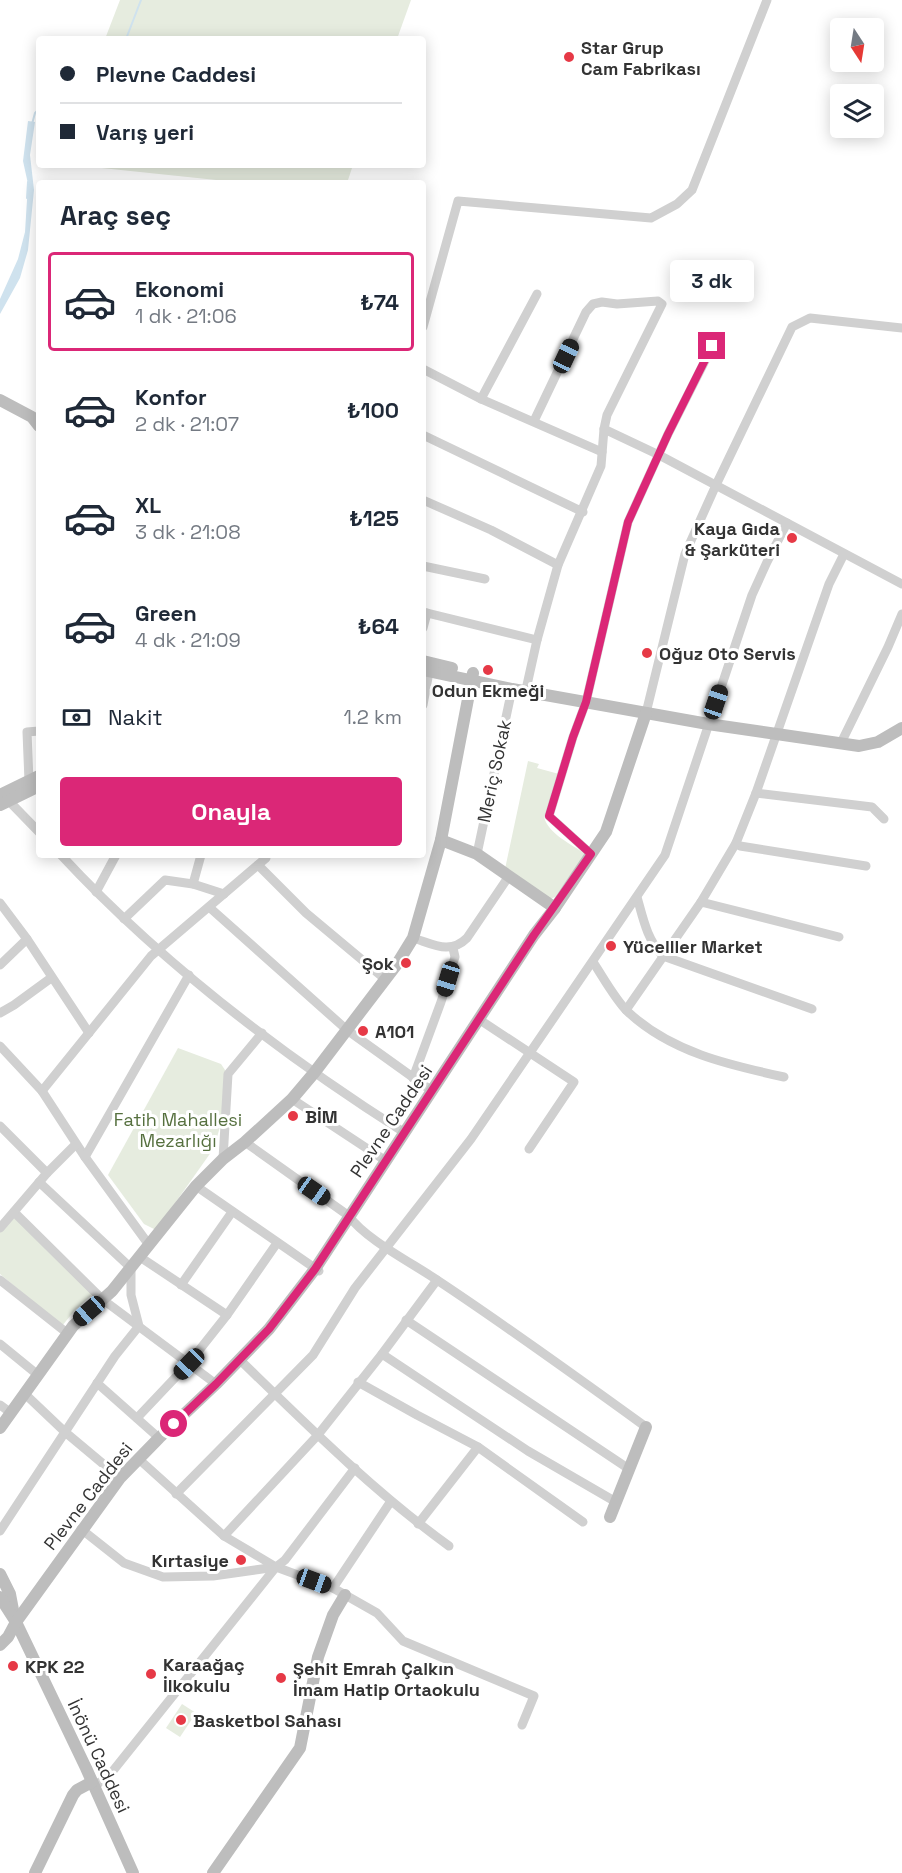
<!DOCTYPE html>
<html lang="tr">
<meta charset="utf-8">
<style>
:root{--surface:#fff;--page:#f6f6f7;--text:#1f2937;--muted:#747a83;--line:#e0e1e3;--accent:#db2777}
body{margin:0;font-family:"Space Grotesk",sans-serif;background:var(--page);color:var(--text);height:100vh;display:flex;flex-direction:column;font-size:22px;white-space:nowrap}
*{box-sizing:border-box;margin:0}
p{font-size:20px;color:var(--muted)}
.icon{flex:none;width:33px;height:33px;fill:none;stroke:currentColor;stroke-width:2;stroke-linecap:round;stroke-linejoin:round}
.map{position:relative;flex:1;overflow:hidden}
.side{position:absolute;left:36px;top:180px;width:390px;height:678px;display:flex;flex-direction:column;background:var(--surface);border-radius:6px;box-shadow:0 3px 15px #0003}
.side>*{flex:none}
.guide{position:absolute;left:36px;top:36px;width:390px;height:132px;border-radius:6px;box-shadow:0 3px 15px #0003;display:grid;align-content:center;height:132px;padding:0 24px;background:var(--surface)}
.needle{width:39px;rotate:168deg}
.tools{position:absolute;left:830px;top:18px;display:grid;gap:12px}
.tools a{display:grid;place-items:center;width:54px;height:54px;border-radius:6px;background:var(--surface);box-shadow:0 3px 15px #0003;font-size:30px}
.end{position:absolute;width:27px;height:27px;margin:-14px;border:8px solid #db2777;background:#fff;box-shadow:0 0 0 3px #fff}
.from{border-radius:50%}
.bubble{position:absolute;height:42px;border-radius:6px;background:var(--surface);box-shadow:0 3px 15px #0003;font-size:20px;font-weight:600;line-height:42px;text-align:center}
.car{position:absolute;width:18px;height:36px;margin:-18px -9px;border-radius:8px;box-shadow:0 0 4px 2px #0007;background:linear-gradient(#222 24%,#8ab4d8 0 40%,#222 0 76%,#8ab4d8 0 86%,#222 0)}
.guide b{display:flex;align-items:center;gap:21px;height:57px;font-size:22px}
.guide b+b{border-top:2px solid var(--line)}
.guide i{width:15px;height:15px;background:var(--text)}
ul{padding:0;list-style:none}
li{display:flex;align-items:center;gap:18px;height:99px;margin:0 12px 9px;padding:0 12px;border:3px solid transparent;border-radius:6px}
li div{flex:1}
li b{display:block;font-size:22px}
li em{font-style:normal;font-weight:600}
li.on{border-color:var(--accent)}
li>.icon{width:54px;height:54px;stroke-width:1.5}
h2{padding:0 24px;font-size:27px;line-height:72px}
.pay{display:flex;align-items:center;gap:15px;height:66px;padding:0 24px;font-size:22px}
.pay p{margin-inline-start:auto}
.action{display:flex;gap:12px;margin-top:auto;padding:12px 24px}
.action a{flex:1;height:69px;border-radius:6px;background:var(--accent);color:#fff;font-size:24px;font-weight:600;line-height:69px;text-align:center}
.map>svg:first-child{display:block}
.green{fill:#e6ecdf}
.water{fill:#cfe2ee}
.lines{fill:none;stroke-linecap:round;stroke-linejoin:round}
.stream{stroke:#cfe2ee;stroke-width:2}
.street{stroke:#d0d0d0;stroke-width:9}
.secondary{stroke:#bdbdbd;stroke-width:12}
.route{stroke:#db2777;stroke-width:8}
.poi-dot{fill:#e63946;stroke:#fff;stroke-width:2}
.labels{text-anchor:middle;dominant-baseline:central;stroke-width:6;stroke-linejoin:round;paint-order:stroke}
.poi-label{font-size:18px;font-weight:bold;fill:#333;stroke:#fff;text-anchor:start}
.street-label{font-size:18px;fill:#333;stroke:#fff}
.park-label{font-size:18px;fill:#56703f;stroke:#fff}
</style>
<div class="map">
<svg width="902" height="1873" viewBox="0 0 902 1873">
<rect width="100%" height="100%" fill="#fff"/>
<g class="green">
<polygon points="120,0 411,0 397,39 105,39"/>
<polygon points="73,165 353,165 347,183 245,183"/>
<path d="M 528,761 L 539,764 L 537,768 L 559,774 L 544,817 C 548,834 572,844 585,854 L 555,897 L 550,899 L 505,869 Z"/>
<polygon points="178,1048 221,1064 225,1070 221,1123 214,1148 156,1230 144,1224 108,1175"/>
<polygon points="16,1218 94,1293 75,1310 62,1326 0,1274 0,1232 11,1219"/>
<polygon points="182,1704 196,1713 180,1737 166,1728"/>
</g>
<polygon class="water" points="28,121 35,122 30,155 34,190 28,250 20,278 0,314 0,299 18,259 25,232 28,184 23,161"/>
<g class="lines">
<g class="stream">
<polyline points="126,39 141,0"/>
<polyline points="32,124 35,113 39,109"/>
<polyline points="27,198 28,182"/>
</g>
<g class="street">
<polyline points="423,327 458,201 651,218 677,204 692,190 767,0"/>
<polyline points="423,369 481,399 602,452"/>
<polyline points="481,399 537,294"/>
<polyline points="604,429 659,455 902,584"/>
<polyline points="423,435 583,512"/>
<polyline points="423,500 491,530 558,565"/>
<polyline points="423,566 485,579"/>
<polyline points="423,612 537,640"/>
<polyline points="423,628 427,613"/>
<polyline points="527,685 537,640 558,565 601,466 604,429 607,415 662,304 658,301 617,304 602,302 593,304 586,312 534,421"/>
<polyline points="423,705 429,672"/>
<polyline points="646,713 685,554 716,485 792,327 810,318 902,328"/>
<polyline points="841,743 888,647 902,614"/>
<polyline points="29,781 27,732 39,731"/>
<polyline points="756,793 872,807 884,819"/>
<polyline points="5,797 39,832"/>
<polyline points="736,843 740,846 866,866"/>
<polyline points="477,854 512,689"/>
<polyline points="591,854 549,816 573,737 586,702 628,522 668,434 712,347"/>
<path d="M 61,855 C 161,963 281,1054 405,1133"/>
<polyline points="258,865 306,913 385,979"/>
<polyline points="193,884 201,855"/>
<polyline points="96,892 116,855"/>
<path d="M 637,897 C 643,918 647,940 663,956 L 812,1009"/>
<polyline points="701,902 736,843 756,793 829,584 844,554"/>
<polyline points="0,903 27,939 89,1033"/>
<polyline points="209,907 347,1030 432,1091"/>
<polyline points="124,919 165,880 193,884 224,894"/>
<path d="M 413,938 C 433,944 450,955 467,938 L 509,876"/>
<path d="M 593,962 C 603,977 615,999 627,1011 C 670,1052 729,1065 784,1077"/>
<polyline points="0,965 27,939"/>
<polyline points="626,1010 701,902 839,937"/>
<polyline points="0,1013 14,1005 51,978"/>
<polyline points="480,1020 574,1082 529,1149"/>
<polyline points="0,1046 42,1091 85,1157 149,1245"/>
<polyline points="413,1078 441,1002 455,957 453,948"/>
<polyline points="42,1091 151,956 266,858 266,855"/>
<polyline points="292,1099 386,1161"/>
<polyline points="0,1126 47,1173"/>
<path d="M 245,1142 L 349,1216 C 365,1239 412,1263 437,1280 C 508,1327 577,1377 646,1427"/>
<polyline points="85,1157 189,975"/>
<polyline points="223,1159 228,1074 262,1033"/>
<polyline points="196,1186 319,1271"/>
<polyline points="14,1212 102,1299 216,1384"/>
<polyline points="0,1228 47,1173 76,1144"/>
<polyline points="140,1257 227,1315"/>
<polyline points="0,1280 67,1333"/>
<polyline points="181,1285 232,1212"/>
<polyline points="406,1320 629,1469"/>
<polyline points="0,1344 38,1375"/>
<polyline points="382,1354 528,1451 616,1502"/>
<path d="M 239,1359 C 306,1424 373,1491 449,1546"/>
<polyline points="358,1382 417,1415 478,1447 583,1522"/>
<polyline points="97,1383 159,1438"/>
<polyline points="25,1394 65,1432 120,1478"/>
<polyline points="0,1405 11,1413"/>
<polyline points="137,1418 189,1363 227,1315 277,1243"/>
<polyline points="137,1460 142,1462 224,1536 276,1567 333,1588 377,1613 403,1641 534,1696 522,1725"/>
<polyline points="176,1494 313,1355 355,1288 471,1139 665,855 752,595 767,562 787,523"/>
<polyline points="418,1524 478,1447"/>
<polyline points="81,1529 124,1563 163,1577 213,1576 276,1567 285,1560 355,1468"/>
<polyline points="0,1531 115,1356 139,1326 131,1295 131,1268 39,1182"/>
<polyline points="224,1536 317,1436 382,1354 437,1280"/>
<polyline points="333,1588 391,1501"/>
<polyline points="94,1787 112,1772 276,1567"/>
</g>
<g class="secondary">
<polyline points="0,400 32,417 39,426"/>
<polyline points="423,661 452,668"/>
<polyline points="423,670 512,689 708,724 859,746 878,742 902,728"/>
<polyline points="0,795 39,776"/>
<polyline points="0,805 39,786"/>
<polyline points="441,840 477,854 555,908"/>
<polyline points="0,1428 73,1326 112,1291 196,1186 223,1159 245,1142 292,1099 314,1073 397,964 413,938 441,840 473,673"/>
<polyline points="610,1517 646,1427"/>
<polyline points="0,1574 10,1594 14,1615"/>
<polyline points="0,1597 16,1622 86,1768 133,1873"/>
<polyline points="0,1645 8,1637 16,1622 120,1478 159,1438 216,1384 269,1329 315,1269 534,935 555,908 606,832 646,713"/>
<polyline points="35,1873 73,1795 77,1790 92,1782"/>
<polyline points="213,1873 300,1748 318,1657 333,1615 345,1595"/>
</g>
</g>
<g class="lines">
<polyline class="route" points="174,1424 216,1384 269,1329 315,1269 534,935 591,854 549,816 573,737 586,702 628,522 668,434 712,346"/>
</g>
<g class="poi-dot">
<circle cx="569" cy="57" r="6"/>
<circle cx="792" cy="538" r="6"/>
<circle cx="647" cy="653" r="6"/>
<circle cx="488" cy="670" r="6"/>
<circle cx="611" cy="946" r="6"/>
<circle cx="406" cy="963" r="6"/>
<circle cx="363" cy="1031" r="6"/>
<circle cx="293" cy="1116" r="6"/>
<circle cx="241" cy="1560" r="6"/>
<circle cx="13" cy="1666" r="6"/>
<circle cx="151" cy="1674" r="6"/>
<circle cx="281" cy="1678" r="6"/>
<circle cx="181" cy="1720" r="6"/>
</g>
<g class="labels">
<g class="poi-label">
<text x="581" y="47">Star Grup<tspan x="581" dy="21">Cam Fabrikası</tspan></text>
<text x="780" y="528" text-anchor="end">Kaya Gıda<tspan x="780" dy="21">&amp; Şarküteri</tspan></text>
<text x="659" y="653">Oğuz Oto Servis</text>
<text x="488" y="690" text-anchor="middle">Odun Ekmeği</text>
<text x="623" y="946">Yücelller Market</text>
<text x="394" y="963" text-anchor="end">Şok</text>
<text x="375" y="1031">A101</text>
<text x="305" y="1116">BİM</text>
<text x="229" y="1560" text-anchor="end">Kırtasiye</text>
<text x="163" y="1664">Karaağaç<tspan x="163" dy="21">İlkokulu</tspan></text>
<text x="25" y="1666">KPK 22</text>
<text x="293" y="1668">Şehit Emrah Çalkın<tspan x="293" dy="21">İmam Hatip Ortaokulu</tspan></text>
<text x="193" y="1720">Basketbol Sahası</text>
</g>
<g class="street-label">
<text transform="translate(494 771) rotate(-78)">Meriç Sokak</text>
<text transform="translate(391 1121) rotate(-56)">Plevne Caddesi</text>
<text transform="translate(88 1496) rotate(-52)">Plevne Caddesi</text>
<text transform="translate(99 1756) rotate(65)">İnönü Caddesi</text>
</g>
<g class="park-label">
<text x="178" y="1119">Fatih Mahallesi<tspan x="178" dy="21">Mezarlığı</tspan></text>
</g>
</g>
</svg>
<div class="tools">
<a><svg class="needle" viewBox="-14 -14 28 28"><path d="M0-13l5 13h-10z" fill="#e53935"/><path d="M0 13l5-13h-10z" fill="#747a83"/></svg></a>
<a><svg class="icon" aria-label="layers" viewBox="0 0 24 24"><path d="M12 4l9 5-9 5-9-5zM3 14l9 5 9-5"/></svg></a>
</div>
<i class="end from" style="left:174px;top:1424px"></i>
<i class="end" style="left:712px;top:346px"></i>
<div class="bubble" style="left:670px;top:260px;width:84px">3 dk</div>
<i class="car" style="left:566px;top:356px;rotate:25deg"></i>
<i class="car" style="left:716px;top:702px;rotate:19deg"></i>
<i class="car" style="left:448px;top:979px;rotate:197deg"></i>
<i class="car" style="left:314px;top:1191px;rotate:125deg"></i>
<i class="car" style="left:89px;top:1311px;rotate:229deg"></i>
<i class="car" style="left:189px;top:1364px;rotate:224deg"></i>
<i class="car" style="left:314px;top:1581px;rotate:110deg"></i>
<div class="guide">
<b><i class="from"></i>Plevne Caddesi</b>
<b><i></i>Varış yeri</b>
</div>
<section class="side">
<h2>Araç seç</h2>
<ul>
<li class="on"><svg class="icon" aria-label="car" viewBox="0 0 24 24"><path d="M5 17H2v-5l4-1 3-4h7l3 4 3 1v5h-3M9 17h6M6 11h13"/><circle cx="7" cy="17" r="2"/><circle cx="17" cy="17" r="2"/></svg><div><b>Ekonomi</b><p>1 dk · 21:06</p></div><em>₺74</em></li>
<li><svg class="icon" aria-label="car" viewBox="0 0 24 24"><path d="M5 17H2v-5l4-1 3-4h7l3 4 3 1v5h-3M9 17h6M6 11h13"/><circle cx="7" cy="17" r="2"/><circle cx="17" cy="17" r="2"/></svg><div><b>Konfor</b><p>2 dk · 21:07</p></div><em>₺100</em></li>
<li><svg class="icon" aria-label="car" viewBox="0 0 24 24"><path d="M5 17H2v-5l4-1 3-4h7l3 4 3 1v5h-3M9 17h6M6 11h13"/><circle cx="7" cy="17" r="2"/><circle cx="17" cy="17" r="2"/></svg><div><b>XL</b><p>3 dk · 21:08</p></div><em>₺125</em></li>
<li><svg class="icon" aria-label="car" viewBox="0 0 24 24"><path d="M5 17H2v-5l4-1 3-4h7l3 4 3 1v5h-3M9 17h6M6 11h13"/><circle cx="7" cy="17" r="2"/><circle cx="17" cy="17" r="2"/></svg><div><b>Green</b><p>4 dk · 21:09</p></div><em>₺64</em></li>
</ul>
<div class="pay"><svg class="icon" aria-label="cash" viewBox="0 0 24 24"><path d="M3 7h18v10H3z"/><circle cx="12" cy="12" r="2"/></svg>Nakit<p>1.2 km</p></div>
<div class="action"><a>Onayla</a></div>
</section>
</div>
